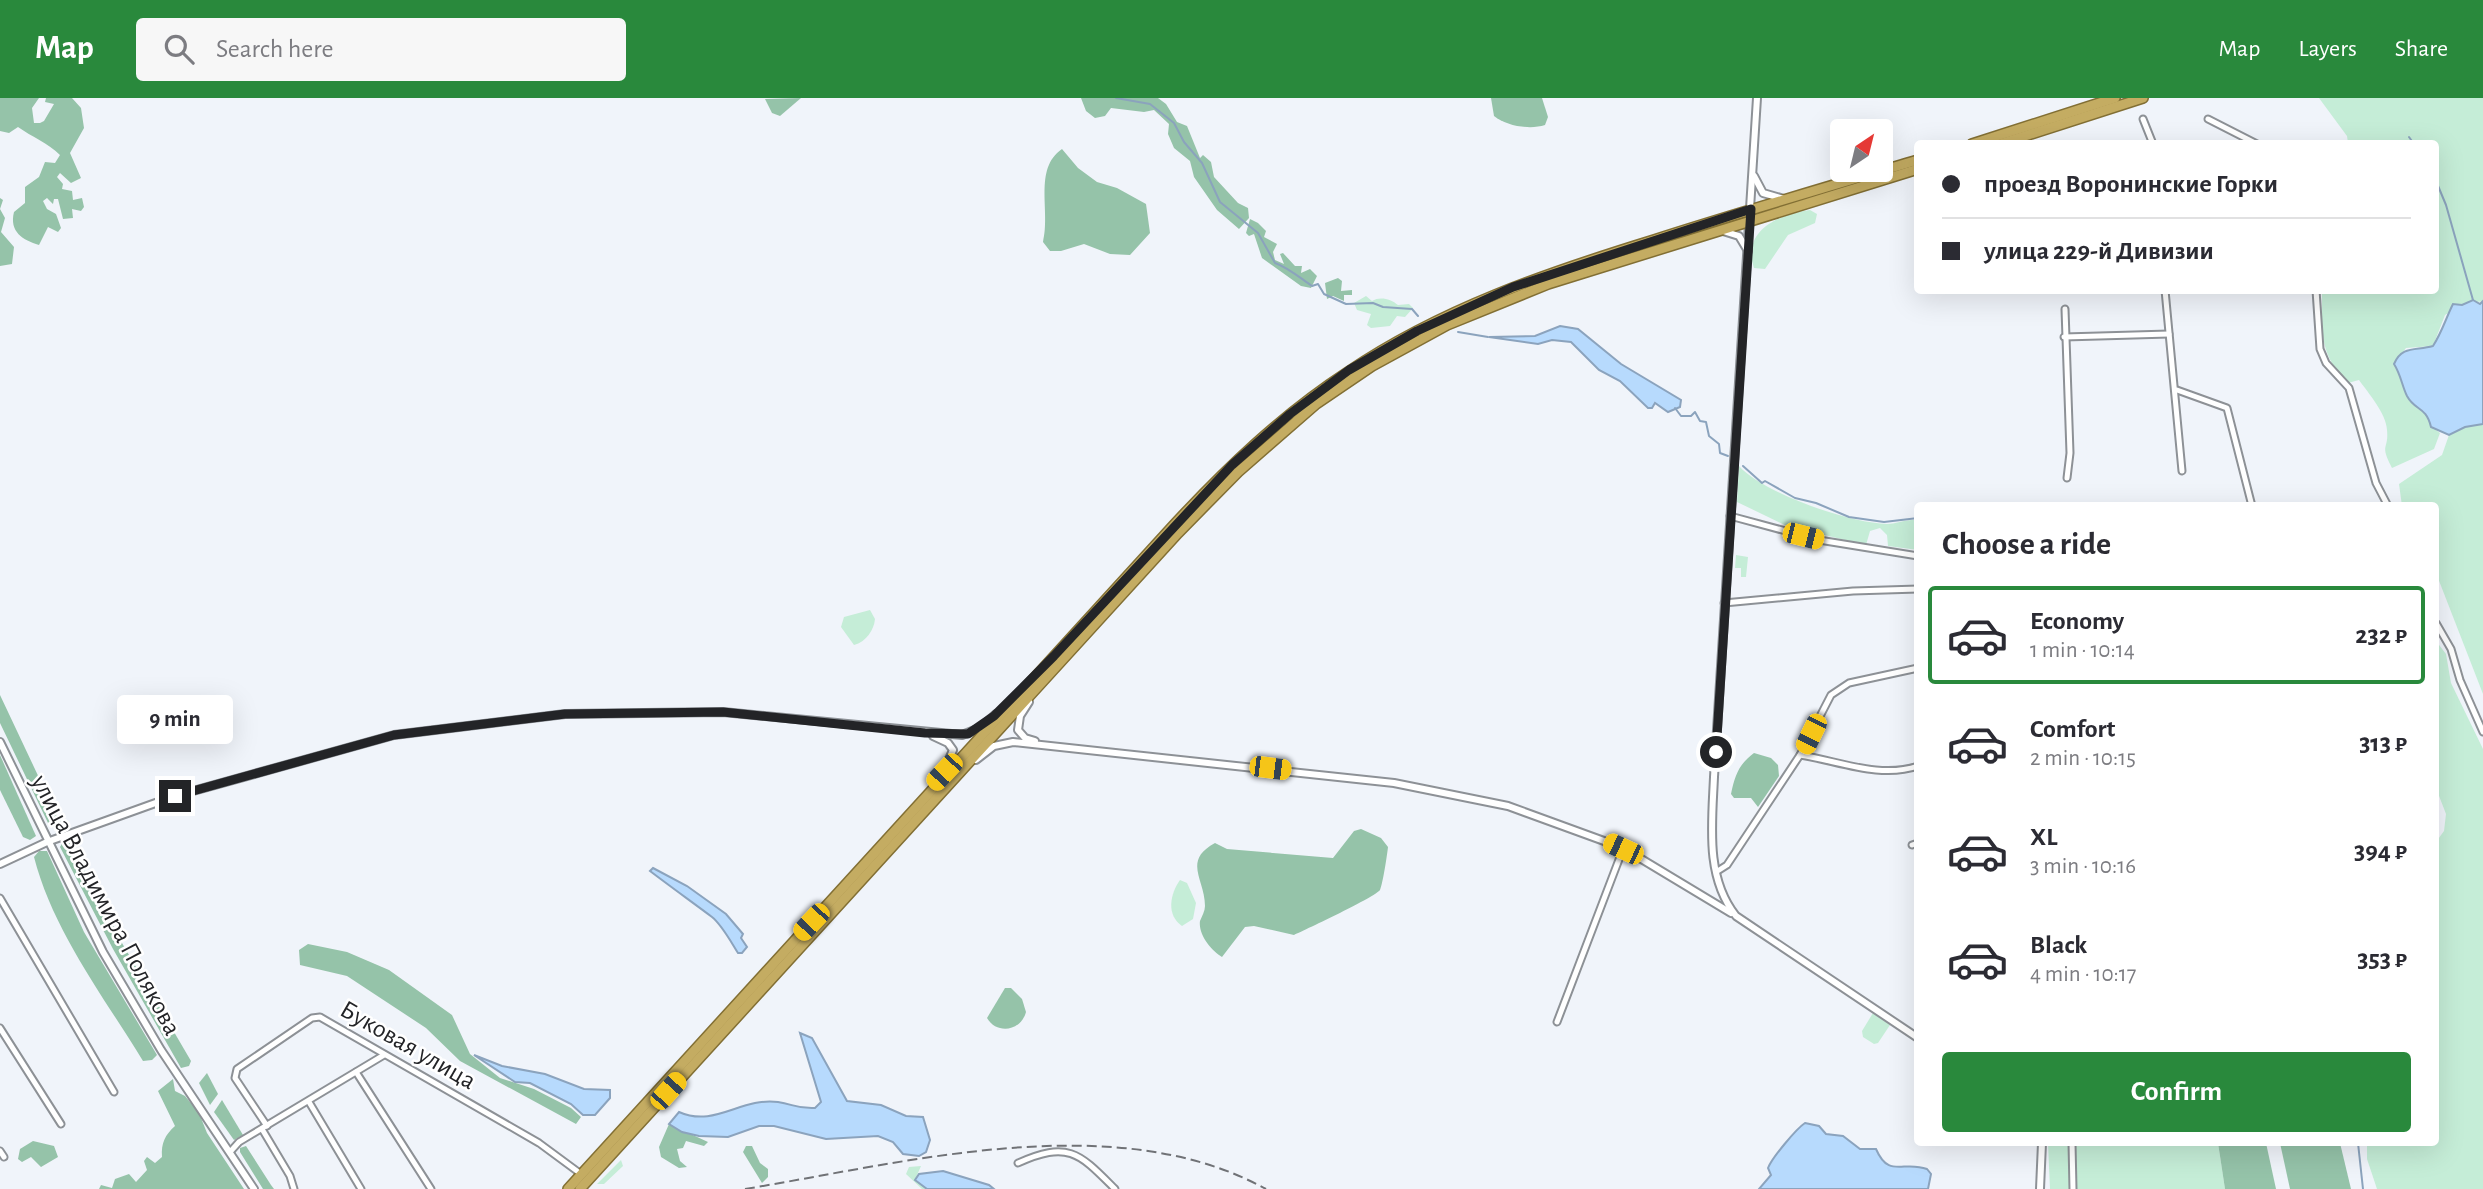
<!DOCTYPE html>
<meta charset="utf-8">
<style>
:root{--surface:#fff;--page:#f7f7f7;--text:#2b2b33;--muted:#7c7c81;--line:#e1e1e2;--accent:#29893c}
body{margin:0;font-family:"Alegreya Sans",sans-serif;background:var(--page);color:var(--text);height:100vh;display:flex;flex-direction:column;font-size:26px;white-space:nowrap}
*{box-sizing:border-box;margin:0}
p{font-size:23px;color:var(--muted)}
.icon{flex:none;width:38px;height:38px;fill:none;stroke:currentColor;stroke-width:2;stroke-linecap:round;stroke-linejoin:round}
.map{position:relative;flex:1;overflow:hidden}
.sheet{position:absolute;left:1914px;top:404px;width:525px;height:644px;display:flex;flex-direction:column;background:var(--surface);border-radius:7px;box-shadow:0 7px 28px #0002}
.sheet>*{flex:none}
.banner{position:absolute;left:1914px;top:42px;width:525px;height:154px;border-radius:7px;box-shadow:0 7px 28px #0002;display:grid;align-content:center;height:154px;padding:0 28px;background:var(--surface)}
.needle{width:46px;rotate:35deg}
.buttons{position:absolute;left:1830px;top:21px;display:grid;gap:14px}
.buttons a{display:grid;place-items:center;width:63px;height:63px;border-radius:7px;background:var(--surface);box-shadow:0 7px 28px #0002;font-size:35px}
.end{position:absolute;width:32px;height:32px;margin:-16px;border:9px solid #232427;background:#fff;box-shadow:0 0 0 4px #fff}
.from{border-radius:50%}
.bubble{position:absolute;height:49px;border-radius:7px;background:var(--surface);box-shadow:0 7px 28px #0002;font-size:23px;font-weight:700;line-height:49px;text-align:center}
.car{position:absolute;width:21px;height:42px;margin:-21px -10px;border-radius:9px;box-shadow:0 0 5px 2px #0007;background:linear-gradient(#f5c518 24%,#345 0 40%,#f5c518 0 76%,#345 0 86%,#f5c518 0)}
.banner b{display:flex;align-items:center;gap:24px;height:66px;font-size:26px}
.banner b+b{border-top:2px solid var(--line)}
.banner i{width:18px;height:18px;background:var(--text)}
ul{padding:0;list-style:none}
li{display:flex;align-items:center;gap:21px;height:98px;margin:0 14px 10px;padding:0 14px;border:4px solid transparent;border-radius:7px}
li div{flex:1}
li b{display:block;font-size:26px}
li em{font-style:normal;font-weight:700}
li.selected{border-color:var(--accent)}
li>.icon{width:63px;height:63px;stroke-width:1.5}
h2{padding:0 28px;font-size:32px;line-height:84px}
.primary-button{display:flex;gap:14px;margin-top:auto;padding:14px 28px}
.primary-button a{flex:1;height:80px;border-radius:7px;background:var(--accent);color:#fff;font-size:28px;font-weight:700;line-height:80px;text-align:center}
header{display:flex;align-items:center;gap:42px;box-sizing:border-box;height:98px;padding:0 35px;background:var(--accent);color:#fff}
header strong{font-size:33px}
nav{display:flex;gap:38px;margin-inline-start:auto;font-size:24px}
.search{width:490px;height:63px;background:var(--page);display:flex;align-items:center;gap:18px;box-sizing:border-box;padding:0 24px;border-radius:7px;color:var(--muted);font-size:26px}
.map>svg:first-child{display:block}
.green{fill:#c5edd7}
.forest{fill:#95c3a9}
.water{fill:#b7dafd;stroke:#8ba3bd;stroke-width:2}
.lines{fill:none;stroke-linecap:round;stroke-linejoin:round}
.stream{stroke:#8ba3bd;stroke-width:2}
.minor-casing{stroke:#8d9196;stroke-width:9}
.tertiary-casing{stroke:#8d9196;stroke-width:10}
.trunk-casing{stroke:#826f34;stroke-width:12}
.minor{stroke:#fff;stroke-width:5}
.tertiary{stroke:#fff;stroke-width:6}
.trunk{stroke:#c4ac62;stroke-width:9}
.rail{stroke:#707276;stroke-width:2;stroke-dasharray:10 5;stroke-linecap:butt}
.route{stroke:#232427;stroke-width:9}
.labels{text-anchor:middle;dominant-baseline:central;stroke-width:5;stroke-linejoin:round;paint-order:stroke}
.street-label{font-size:26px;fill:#232427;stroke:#fff}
</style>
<header>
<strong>Map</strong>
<div class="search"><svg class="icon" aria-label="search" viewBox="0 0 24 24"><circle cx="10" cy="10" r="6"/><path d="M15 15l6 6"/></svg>Search here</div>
<nav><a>Map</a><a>Layers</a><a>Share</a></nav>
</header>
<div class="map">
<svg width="2483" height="1091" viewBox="0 0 2483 1091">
<rect width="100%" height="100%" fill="#f0f4fa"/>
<g class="green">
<path d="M 2319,0 L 2483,0 L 2483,203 L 2462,207 L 2445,217 L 2433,248 L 2406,250 L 2394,266 L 2403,280 L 2407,298 L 2424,311 L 2432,329 L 2440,335 L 2434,351 L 2392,370 C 2379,345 2389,353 2387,332 C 2386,315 2369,296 2359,282 L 2348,285 C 2318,256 2322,231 2322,193 L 2436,192 L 2436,46 L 2348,45 L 2347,38 Z"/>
<path d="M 1810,112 L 1817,116 L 1815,125 L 1788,137 L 1765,171 L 1754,170 C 1741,132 1780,116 1810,112 Z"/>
<path d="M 1366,198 L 1372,203 C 1380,198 1391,201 1398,207 L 1409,206 L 1413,210 L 1405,219 L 1397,218 L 1390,228 L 1371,230 L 1367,227 L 1371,216 L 1357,212 L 1354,205 Z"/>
<polygon points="2483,326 2483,596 2436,475 2436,408 2402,408 2399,386 2442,357 2449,337 2465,329"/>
<path d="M 1739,368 C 1763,395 1849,425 1887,426 C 1898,426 1906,421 1918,422 L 1918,452 L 1888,448 L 1887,437 L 1880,430 L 1870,433 L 1866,447 L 1787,428 L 1737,404 Z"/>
<polygon points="1736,457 1748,459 1746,479 1741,479 1741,470 1735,470"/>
<path d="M 870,512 L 875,521 C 874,532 866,544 854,547 L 841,529 L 844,519 Z"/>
<polygon points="2436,543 2446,556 2451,585 2483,651 2483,1091 2377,1091 2367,1061 2367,1045 2436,1045 2436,744 2444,733 2446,716 2436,690"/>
<path d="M 1180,782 L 1187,785 L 1196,805 L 1193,821 L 1182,828 C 1166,817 1170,796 1180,782 Z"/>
<polygon points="1873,915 1890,927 1878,945 1874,946 1863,939 1862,933"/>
<polygon points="2048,1045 2218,1045 2225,1091 2050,1091"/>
<polygon points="621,1062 623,1068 604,1086 597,1086"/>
<polygon points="921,1068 915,1082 927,1091 922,1091 906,1076 909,1069"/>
</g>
<g class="forest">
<path d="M 0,0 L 39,0 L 32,10 L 34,25 L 40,25 L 44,23 L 54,6 L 45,4 L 46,0 L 72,0 L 81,10 L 84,30 L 70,55 L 81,80 L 71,85 L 60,75 L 57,79 L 63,86 L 62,91 L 72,93 L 73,102 L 82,100 L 84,109 L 81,113 L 72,111 L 73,120 L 63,121 L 58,101 L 54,101 L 53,106 L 47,100 L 43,103 L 47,111 L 56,116 L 61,130 L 58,134 L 48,129 L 39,147 C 23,142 9,134 14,114 L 25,105 L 25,89 L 39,79 L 45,64 L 55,65 L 60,57 C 48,45 32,39 18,29 L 9,35 L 0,33 Z"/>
<polygon points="801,0 780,18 772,15 765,1"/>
<polygon points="1081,0 1158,0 1166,6 1177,24 1187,28 1200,60 1203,57 1211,64 1214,79 1238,105 1248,110 1249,120 1239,131 1217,112 1194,79 1190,63 1174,50 1168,36 1169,26 1154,12 1144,14 1111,10 1105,18 1095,20 1086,13"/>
<path d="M 1491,0 L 1542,0 L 1548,19 L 1545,27 C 1530,32 1506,28 1494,18 Z"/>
<path d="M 1062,51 L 1078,70 L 1097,84 L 1117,90 L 1146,106 L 1150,135 L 1130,157 L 1110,156 L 1084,146 L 1061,153 L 1050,153 L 1043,144 C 1051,113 1033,71 1062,51 Z"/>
<polygon points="0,100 3,102 0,111 5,120 1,134 14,149 12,166 0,168"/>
<polygon points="1250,121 1258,125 1266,133 1264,139 1277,146 1273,154 1275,162 1284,166 1280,156 1283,155 1295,168 1302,168 1301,175 1310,171 1317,178 1311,190 1301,188 1262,160 1254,136 1249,138 1246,135"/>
<polygon points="1338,180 1342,183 1341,193 1352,192 1352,197 1344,197 1344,203 1333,198 1327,201 1325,185"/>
<polygon points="0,597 58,720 68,727 57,730 49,727 0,625"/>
<path d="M 1754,655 L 1771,660 L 1778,667 L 1779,678 L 1758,709 L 1751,700 L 1734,700 L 1731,696 C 1735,677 1739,666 1754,655 Z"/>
<polygon points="0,657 36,738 30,742 23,739 0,692"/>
<path d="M 1361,731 L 1381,740 L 1388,749 C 1387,758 1383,785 1380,792 C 1375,799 1307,831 1294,837 L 1254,828 L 1245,829 L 1222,859 C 1212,853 1198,837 1200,823 C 1202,818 1205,813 1205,808 C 1205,781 1182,763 1215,745 L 1227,751 L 1333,760 L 1354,733 Z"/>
<polygon points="63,744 70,744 122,845 191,963 189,968 181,970 113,851 60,749"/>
<path d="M 39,753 L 47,753 L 84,834 L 157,957 L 152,962 L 143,963 C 104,899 53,833 34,759 Z"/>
<polygon points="308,846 347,854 389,872 452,917 470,956 500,980 534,991 571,1010 581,1019 576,1026 460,963 426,930 347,878 300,867 299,852"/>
<path d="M 1005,890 L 1011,890 L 1022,901 L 1026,914 C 1021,933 997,937 987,920 Z"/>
<polygon points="207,975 218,996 210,1007 199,985"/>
<path d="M 173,981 L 175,993 L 185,998 L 199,1015 L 207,1035 L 244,1091 L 99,1091 L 101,1087 L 112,1090 L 115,1081 L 129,1076 L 136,1084 L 147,1072 L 144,1063 L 147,1059 L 155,1065 L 162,1059 C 161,1045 165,1037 175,1028 L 158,993 Z"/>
<polygon points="222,1002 243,1037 234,1042 214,1014"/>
<polygon points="669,1026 708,1044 704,1048 686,1043 683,1050 677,1051 680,1063 687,1069 679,1070 661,1059 659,1049"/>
<polygon points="33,1043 54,1048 58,1059 41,1069 31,1059 22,1064 18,1061 20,1051"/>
<polygon points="2218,1045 2266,1045 2276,1091 2225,1091"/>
<polygon points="2280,1045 2340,1045 2351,1091 2290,1091"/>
<polygon points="246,1048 271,1087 274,1091 263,1091 240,1054 240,1050"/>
<polygon points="746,1048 752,1048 760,1065 768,1071 768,1079 762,1085 743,1054"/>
</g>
<g class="water">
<path d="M 2473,202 L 2480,206 L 2483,203 L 2483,326 L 2465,329 L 2449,337 L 2431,329 C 2426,308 2415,313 2407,298 C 2402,288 2401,277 2394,266 C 2402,247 2416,253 2433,248 C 2442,234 2446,220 2453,206 L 2462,207 Z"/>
<polygon points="1560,228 1578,231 1621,266 1681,302 1680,309 1668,314 1655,305 1652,310 1648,310 1620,283 1599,272 1571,244 1552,242 1538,246 1489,239 1535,238"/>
<path d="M 653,770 L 687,788 L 726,816 L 743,836 L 741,840 L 747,849 L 742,855 L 738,855 C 731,844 722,827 712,819 C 692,804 671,789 650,773 Z"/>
<path d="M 800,935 L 812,940 L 847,1003 L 881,1007 L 906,1018 L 923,1019 L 930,1042 L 926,1054 L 919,1058 L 903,1056 L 893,1044 L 878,1038 L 826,1041 L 774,1028 L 759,1028 L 728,1039 L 699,1038 L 682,1034 L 669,1026 L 679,1014 C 715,1030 741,999 778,1004 C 793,1006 797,1011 815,1010 L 821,1004 Z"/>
<polygon points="474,957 502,968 545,976 584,991 610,992 610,1000 595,1017 583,1017 571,1006 530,985 515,984"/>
<path d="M 1805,1025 L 1819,1028 L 1826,1036 L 1843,1038 L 1860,1051 L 1876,1051 C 1889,1081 1903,1062 1927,1071 L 1931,1076 L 1928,1091 L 1759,1091 L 1771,1077 L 1768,1070 C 1772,1060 1796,1031 1805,1025 Z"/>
<polygon points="943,1073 989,1087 994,1091 927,1091 915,1082 919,1076"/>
</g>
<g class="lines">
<g class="stream">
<path d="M 1116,0 L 1150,6 L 1174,25 L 1184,44 L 1202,65 L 1220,104 L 1258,135 L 1275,165 C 1287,169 1299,179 1312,188 L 1318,186 L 1324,196 L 1346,206 L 1373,205 L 1383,209 L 1412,211 L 1418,218"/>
<polyline points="2409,39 2414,46"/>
<polyline points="2436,83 2446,107 2473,202"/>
<polyline points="1458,234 1488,239"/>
<polyline points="1675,310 1681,318 1691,318 1695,314 1700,323 1706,324 1709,338 1719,346 1720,355 1728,358"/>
<polyline points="1743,368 1762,385 1765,383 1795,400 1816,405 1849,419 1884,424 1918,420"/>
<polyline points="2358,1045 2363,1091"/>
</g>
<g class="minor-casing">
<g id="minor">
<polyline points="2143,21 2153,46"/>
<polyline points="2208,21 2257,46"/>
<polyline points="2165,192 2182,373"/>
<polyline points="2316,192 2320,251 2326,265 2349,290 2376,385 2388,408"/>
<polyline points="2065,211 2070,355 2067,380"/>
<polyline points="2064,239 2169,236"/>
<polyline points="2177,292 2227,310 2252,408"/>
<polyline points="1730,418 1819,442 1918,458"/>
<polyline points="1724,505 1853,493 1918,491"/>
<polyline points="2436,525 2451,551 2460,582 2483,634"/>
<path d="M 1800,657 C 1839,663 1880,681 1918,668"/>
<polyline points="1912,747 1918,745"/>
<polyline points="1716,774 1727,767 1800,657 1831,597 1849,585 1918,570"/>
<polyline points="0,800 114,994"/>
<polyline points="1557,924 1623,751"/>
<polyline points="0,930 61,1026"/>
<polyline points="356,974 431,1091"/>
<polyline points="309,1004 361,1091"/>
<polyline points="267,1028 235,980 237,971 312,920 320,919 539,1045 581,1076"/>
<polyline points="262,1031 290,1078 294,1091"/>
<polyline points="2072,1045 2073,1091"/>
<polyline points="0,1053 4,1059"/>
<polyline points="230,1054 239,1044 384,957"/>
<path d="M 1018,1065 C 1069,1042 1080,1056 1115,1091"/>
</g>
</g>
<g class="tertiary-casing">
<g id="tertiary">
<path d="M 1757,0 L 1714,679 C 1712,726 1705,779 1736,818 L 1918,940"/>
<polyline points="1754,78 1763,95 1784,101"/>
<polyline points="1723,133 1739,138 1748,153"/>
<polyline points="1029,604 1020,618 1018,632 1025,640 1035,643"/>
<polyline points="933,638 948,645 953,652 944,673"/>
<polyline points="0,644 103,854 161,952 254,1091"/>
<polyline points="976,662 994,648 1013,644 1394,685 1508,708 1604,743 1638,759 1731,815"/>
<polyline points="0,766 47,744 175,698 394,637 565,616 723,614 962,637 980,630 996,616"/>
<polyline points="2040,1091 2042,1045"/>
</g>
</g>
<g class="trunk-casing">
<g id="trunk">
<polyline points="1972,46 2115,0"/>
<polyline points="2000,46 2143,0"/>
<path d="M 568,1091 L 1173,428 C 1226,371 1282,317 1348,274 C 1441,211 1547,175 1654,142 C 1741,114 1830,88 1918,62"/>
<polyline points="580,1091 1178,435 1238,374 1316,306 1372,268 1447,227 1548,186 1918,71"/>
</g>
</g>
<use href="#minor" class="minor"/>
<use href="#tertiary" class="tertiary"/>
<use href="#trunk" class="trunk"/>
<path class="rail" d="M 745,1091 C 905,1065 1115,1008 1266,1091"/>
</g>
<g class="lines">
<polyline class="route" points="175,698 394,637 565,616 723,614 925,635 968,636 994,618 1054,558 1232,367 1290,316 1349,272 1417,233 1513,189 1751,111 1716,654"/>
</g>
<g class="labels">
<g class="street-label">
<text transform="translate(106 807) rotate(62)">улица Владимира Полякова</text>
<text transform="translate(408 947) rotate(30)">Буковая улица</text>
</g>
</g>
</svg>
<div class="buttons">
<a><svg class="needle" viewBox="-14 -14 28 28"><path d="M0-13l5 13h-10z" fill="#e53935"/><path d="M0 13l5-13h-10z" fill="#7c7c81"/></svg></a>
</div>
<i class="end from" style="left:1716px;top:654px"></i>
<i class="end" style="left:175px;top:698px"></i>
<div class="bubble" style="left:117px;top:597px;width:116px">9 min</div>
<i class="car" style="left:1803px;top:438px;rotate:104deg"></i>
<i class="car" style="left:1811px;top:636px;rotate:206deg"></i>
<i class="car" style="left:1270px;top:670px;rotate:97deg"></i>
<i class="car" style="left:944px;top:674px;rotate:223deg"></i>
<i class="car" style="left:1623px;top:751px;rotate:295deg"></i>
<i class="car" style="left:811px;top:824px;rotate:223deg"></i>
<i class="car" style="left:668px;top:993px;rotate:42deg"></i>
<div class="banner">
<b><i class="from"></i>проезд Воронинские Горки</b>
<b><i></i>улица 229-й Дивизии</b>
</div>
<section class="sheet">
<h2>Choose a ride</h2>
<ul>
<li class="selected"><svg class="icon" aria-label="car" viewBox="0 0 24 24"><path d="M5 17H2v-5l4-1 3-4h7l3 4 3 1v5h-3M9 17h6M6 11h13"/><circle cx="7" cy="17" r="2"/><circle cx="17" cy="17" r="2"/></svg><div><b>Economy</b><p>1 min · 10:14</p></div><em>232 ₽</em></li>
<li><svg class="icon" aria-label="car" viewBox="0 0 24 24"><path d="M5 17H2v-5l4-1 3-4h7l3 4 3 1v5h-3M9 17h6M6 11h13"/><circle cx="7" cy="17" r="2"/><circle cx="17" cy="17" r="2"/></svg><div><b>Comfort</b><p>2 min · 10:15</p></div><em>313 ₽</em></li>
<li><svg class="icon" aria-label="car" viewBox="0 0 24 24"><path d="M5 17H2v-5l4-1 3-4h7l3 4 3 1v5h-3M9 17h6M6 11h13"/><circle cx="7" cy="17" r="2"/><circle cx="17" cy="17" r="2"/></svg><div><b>XL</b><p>3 min · 10:16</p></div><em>394 ₽</em></li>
<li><svg class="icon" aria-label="car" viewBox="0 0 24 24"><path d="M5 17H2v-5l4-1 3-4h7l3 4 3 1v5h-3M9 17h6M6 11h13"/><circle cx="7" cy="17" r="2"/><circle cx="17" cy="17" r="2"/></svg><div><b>Black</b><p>4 min · 10:17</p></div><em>353 ₽</em></li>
</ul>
<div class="primary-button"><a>Confirm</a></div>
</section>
</div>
